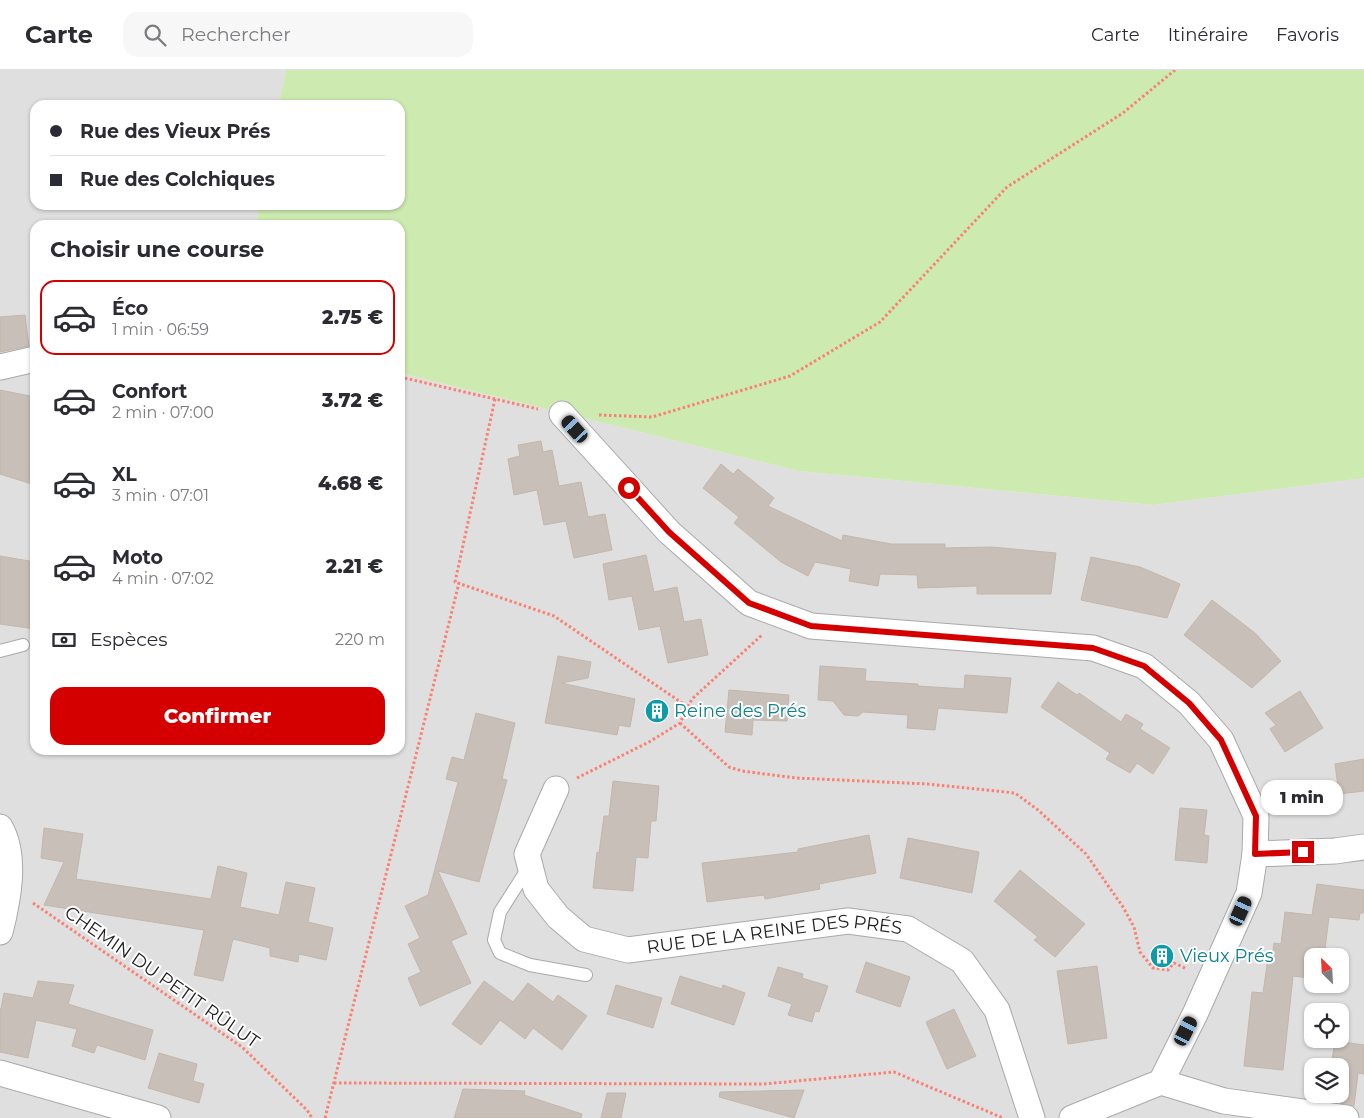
<!DOCTYPE html>
<html lang="fr">
<meta charset="utf-8">
<style>
:root{--surface:#fff;--page:#f7f7f7;--text:#2b2b33;--muted:#7c7c81;--line:#e1e1e2;--accent:#d40000}
body{margin:0;font-family:Montserrat,sans-serif;background:var(--page);color:var(--text);height:100vh;display:flex;flex-direction:column;font-size:19px;white-space:nowrap}
*{box-sizing:border-box;margin:0}
p{font-size:16px;color:var(--muted)}
.icon{flex:none;width:28px;height:28px;fill:none;stroke:currentColor;stroke-width:2;stroke-linecap:round;stroke-linejoin:round}
.map{position:relative;flex:1;overflow:hidden}
.drawer{position:absolute;left:30px;top:150px;width:375px;height:535px;display:flex;flex-direction:column;background:var(--surface);border-radius:15px;box-shadow:0 1px 4px #0004}
.drawer>*{flex:none}
.hud{position:absolute;left:30px;top:30px;width:375px;height:110px;border-radius:15px;box-shadow:0 1px 4px #0004;display:grid;align-content:center;height:110px;padding:0 20px;background:var(--surface)}
.needle{width:32px;rotate:336deg}
.fabs{position:absolute;left:1304px;top:878px;display:grid;gap:10px}
.fabs a{display:grid;place-items:center;width:45px;height:45px;border-radius:10px;background:var(--surface);box-shadow:0 1px 4px #0004;font-size:25px}
.end{position:absolute;width:22px;height:22px;margin:-11px;border:6px solid #d40000;background:#fff;box-shadow:0 0 0 2px #fff}
.from{border-radius:50%}
.bubble{position:absolute;height:35px;border-radius:15px;background:var(--surface);box-shadow:0 1px 4px #0004;font-size:16px;font-weight:800;line-height:35px;text-align:center}
.car{position:absolute;width:15px;height:30px;margin:-15px -8px;border-radius:6px;box-shadow:0 0 4px 1px #0007;background:linear-gradient(#222 24%,#8ab4d8 0 40%,#222 0 76%,#8ab4d8 0 86%,#222 0)}
.hud b{display:flex;align-items:center;gap:18px;height:48px;font-size:19px}
.hud b+b{border-top:1px solid var(--line)}
.hud i{width:12px;height:12px;background:var(--text)}
ul{padding:0;list-style:none}
li{display:flex;align-items:center;gap:15px;height:75px;margin:0 10px 8px;padding:0 10px;border:2px solid transparent;border-radius:15px}
li div{flex:1}
li b{display:block;font-size:19px}
li em{font-style:normal;font-weight:800}
li.selected{border-color:var(--accent)}
li>.icon{width:45px;height:45px;stroke-width:1.5}
h2{padding:0 20px;font-size:22px;line-height:60px}
.pay{display:flex;align-items:center;gap:12px;height:55px;padding:0 20px;font-size:19px}
.pay p{margin-inline-start:auto}
.action{display:flex;gap:10px;margin-top:auto;padding:10px 20px}
.action a{flex:1;height:58px;border-radius:15px;background:var(--accent);color:#fff;font-size:20px;font-weight:800;line-height:58px;text-align:center}
header{display:flex;align-items:center;gap:30px;box-sizing:border-box;height:70px;padding:0 25px;background:var(--surface);border-bottom:1px solid var(--line)}
header strong{font-size:24px}
nav{display:flex;gap:28px;margin-inline-start:auto;font-size:18px}
.search{width:350px;height:45px;background:var(--page);display:flex;align-items:center;gap:12px;box-sizing:border-box;padding:0 18px;border-radius:15px;color:var(--muted);font-size:19px}
.map>svg:first-child{display:block}
.residential{fill:#e0dfdf;fill-rule:evenodd}
.grass{fill:#cdebb0}
.building{fill:#c7bfb8;stroke:#c4b6ab}
.lines{fill:none;stroke-linecap:round;stroke-linejoin:round}
.lane-casing{stroke:#a9a9a9;stroke-width:14}
.street-casing{stroke:#a9a9a9;stroke-width:27}
.path{stroke:#fa8072;stroke-width:3;stroke-dasharray:2.5 2.5;stroke-linecap:butt}
.lane{stroke:#fff;stroke-width:12}
.street{stroke:#fff;stroke-width:25}
.route{stroke:#d40000;stroke-width:6}
.labels{text-anchor:middle;dominant-baseline:central;stroke-width:4;stroke-linejoin:round;paint-order:stroke}
.culture-label{font-size:18px;fill:#0d838f;stroke:#fff;text-anchor:start}
.street-label{font-size:18px;fill:#222;stroke:#fff}
</style>
<header>
<strong>Carte</strong>
<div class="search"><svg class="icon" aria-label="search" viewBox="0 0 24 24"><circle cx="10" cy="10" r="6"/><path d="M15 15l6 6"/></svg>Rechercher</div>
<nav><a>Carte</a><a>Itinéraire</a><a>Favoris</a></nav>
</header>
<div class="map">
<svg width="1364" height="1048" viewBox="0 0 1364 1048">
<rect width="100%" height="100%" fill="#f2efe9"/>
<path class="residential" d="M 0,0 L 286,0 L 279,35 L 35,35 L 35,135 L 260,135 L 256,155 L 35,155 L 35,680 L 400,680 L 400,303 L 799,401 L 1153,435 L 1364,408 L 1364,1048 L 0,1048 ZM 1312,886 L 1340,886 L 1340,914 L 1312,914 ZM 1312,941 L 1340,941 L 1340,969 L 1312,969 ZM 1312,996 L 1340,996 L 1340,1024 L 1312,1024 Z"/>
<polygon class="grass" points="286,0 1364,0 1364,408 1153,435 799,401 400,303 400,155 256,155 260,135 400,135 400,35 279,35"/>
<g class="building">
<polygon points="25,245 29,276 0,282 0,247"/>
<polygon points="0,320 35,327 35,415 0,404"/>
<polygon points="541,371 543,382 552,380 559,416 581,412 588,447 605,444 612,480 574,488 566,451 544,455 537,420 514,425 508,389 520,386 518,375"/>
<polygon points="721,394 733,404 738,399 774,428 768,436 842,471 843,465 891,474 945,474 945,478 992,477 1056,483 1051,524 977,524 977,516 918,518 917,505 880,504 878,516 849,511 851,499 815,492 808,506 781,492 734,453 739,447 703,418"/>
<polygon points="646,485 654,522 677,517 684,552 701,549 708,585 668,593 660,556 639,560 632,526 609,530 603,494"/>
<polygon points="0,486 35,492 35,559 0,554"/>
<polygon points="1091,487 1140,497 1180,514 1167,548 1081,530"/>
<polygon points="1212,530 1255,563 1281,591 1252,618 1184,565"/>
<polygon points="558,586 591,592 588,608 561,613 635,629 630,657 619,655 617,665 545,653"/>
<polygon points="820,596 866,599 865,611 918,614 918,616 964,619 965,605 1011,608 1007,643 938,638 935,660 907,658 908,645 863,642 858,646 844,645 833,631 818,630"/>
<polygon points="1058,612 1077,625 1079,623 1121,652 1126,644 1143,654 1140,659 1170,678 1153,704 1137,693 1130,703 1106,689 1110,683 1041,637"/>
<polygon points="729,620 789,625 787,651 753,650 752,665 725,662"/>
<polygon points="1300,621 1323,658 1285,682 1270,659 1276,655 1265,643"/>
<polygon points="476,643 515,653 502,709 507,710 479,812 438,801 467,864 451,871 471,913 420,936 408,908 421,902 408,874 420,868 405,836 428,825 458,712 446,709 452,687 464,690"/>
<polygon points="1364,689 1364,721 1339,724 1335,694"/>
<polygon points="613,711 659,716 656,751 651,751 648,788 636,787 633,821 593,818 597,782 599,783 604,746 609,746"/>
<polygon points="1180,738 1207,740 1204,765 1209,766 1207,793 1175,790"/>
<polygon points="44,758 83,764 76,809 211,829 218,796 247,803 240,837 279,845 286,812 315,818 308,852 333,858 326,890 299,884 298,892 270,886 270,878 233,869 223,911 194,905 204,860 44,835 64,792 41,788"/>
<polygon points="869,765 876,803 819,814 820,819 765,829 764,825 707,832 702,793 798,782 798,779"/>
<polygon points="908,768 979,782 972,823 900,808"/>
<polygon points="1020,800 1085,854 1055,887 1034,870 1038,867 994,831"/>
<polygon points="1317,814 1364,820 1364,843 1360,843 1359,850 1329,847 1325,879 1314,878 1310,908 1293,906 1283,1000 1244,996 1252,922 1263,923 1268,888 1272,889 1274,873 1281,874 1285,842 1312,845"/>
<polygon points="866,892 910,907 900,937 856,922"/>
<polygon points="1097,896 1107,968 1068,974 1057,901"/>
<polygon points="778,897 803,904 802,908 828,916 819,942 815,941 812,952 788,945 792,934 768,926"/>
<polygon points="680,906 722,919 723,915 745,923 734,955 671,934"/>
<polygon points="38,911 74,915 68,934 153,960 145,990 97,975 94,983 72,976 77,959 36,950 28,988 0,982 0,943 4,923 33,928"/>
<polygon points="484,911 513,932 528,913 553,932 558,925 587,946 562,980 533,958 525,969 500,950 481,975 452,954"/>
<polygon points="616,915 662,928 653,958 607,944"/>
<polygon points="954,939 976,986 947,999 926,952"/>
<polygon points="1335,971 1364,975 1364,1004 1358,1003 1354,1036 1340,1033 1340,996 1331,996"/>
<polygon points="159,983 197,994 193,1011 204,1014 199,1033 148,1018"/>
<polygon points="463,1019 525,1021 524,1025 582,1044 581,1048 454,1048"/>
<polygon points="804,1020 794,1048 719,1027 720,1022"/>
<polygon points="607,1023 626,1023 621,1048 601,1048"/>
</g>
<g class="lines">
<g class="lane-casing">
<g id="lane">
<polyline points="0,581 23,575"/>
<polyline points="530,795 500,842 494,870 500,883 530,895 586,905"/>
</g>
</g>
<g class="street-casing">
<g id="street">
<polyline points="0,297 35,289"/>
<polyline points="562,344 669,462 749,533 811,556 1093,578 1144,596 1189,633 1221,670 1256,746 1255,784 1249,823 1195,944 1161,1012 1072,1048"/>
<path id="s1" d="M 556,719 L 527,784 L 536,819 L 558,847 L 584,869 L 628,880 L 848,851 L 908,859 L 962,891 L 997,940 L 1032,1048"/>
<path d="M 0,757 C 17,786 8,831 0,862"/>
<polyline points="1255,784 1335,781 1364,777"/>
<polyline points="0,1003 158,1048"/>
<polyline points="1161,1012 1224,1031 1346,1048"/>
</g>
</g>
<g class="path">
<polyline points="400,307 538,339"/>
<polyline points="495,329 455,512 554,546 688,637"/>
<polyline points="599,345 652,347 790,306 880,252 1007,117 1123,43 1175,0"/>
<polyline points="680,653 729,697 742,701 796,708 928,714 1015,723 1038,740 1086,784 1123,837 1134,857 1140,882 1153,898 1168,900 1174,893 1187,899"/>
<polyline points="577,708 649,672 680,653 692,629 762,565"/>
<polyline points="33,833 242,977 307,1040 312,1048"/>
<polyline points="334,1013 764,1014 894,1002 1003,1048"/>
<polyline points="325,1048 459,513"/>
</g>
<use href="#lane" class="lane"/>
<use href="#street" class="street"/>
</g>
<g class="lines">
<polyline class="route" points="629,418 669,462 749,533 811,556 1093,578 1144,596 1189,633 1221,670 1256,746 1255,784 1303,782"/>
</g>
<defs>
<g id="building-disc" transform="scale(1.25)"><circle r="9.5" fill="#0f9aa8" stroke="#fff"/><path d="M-4-6H4V6H1V3H-1V6H-4ZM-2.5-4.3h1.7v1.8h-1.7ZM.8-4.3h1.7v1.8H.8ZM-2.5-1h1.7V.8h-1.7ZM.8-1h1.7V.8H.8Z" fill="#fff"/></g>
</defs>
<g fill-rule="evenodd">
<use href="#building-disc" x="657" y="641"/>
<use href="#building-disc" x="1162" y="886"/>
</g>
<g class="labels">
<g class="culture-label">
<text x="674" y="641">Reine des Prés</text>
<text x="1180" y="886">Vieux Prés</text>
</g>
<g class="street-label">
<text stroke="none"><textPath href="#s1" startOffset="370">RUE DE LA REINE DES PRÉS</textPath></text>
<text transform="translate(162 907) rotate(35)">CHEMIN DU PETIT RÛLUT</text>
</g>
</g>
</svg>
<div class="fabs">
<a><svg class="needle" viewBox="-14 -14 28 28"><path d="M0-13l5 13h-10z" fill="#e53935"/><path d="M0 13l5-13h-10z" fill="#7c7c81"/></svg></a>
<a><svg class="icon" aria-label="locate" viewBox="0 0 24 24"><circle cx="12" cy="12" r="6"/><path d="M12 2v4M12 18v4M2 12h4M18 12h4"/></svg></a>
<a><svg class="icon" aria-label="layers" viewBox="0 0 24 24"><path d="M12 4l9 5-9 5-9-5zM3 14l9 5 9-5"/></svg></a>
</div>
<i class="end from" style="left:629px;top:418px"></i>
<i class="end" style="left:1303px;top:782px"></i>
<div class="bubble" style="left:1261px;top:710px;width:82px">1 min</div>
<i class="car" style="left:575px;top:359px;rotate:318deg"></i>
<i class="car" style="left:1241px;top:841px;rotate:24deg"></i>
<i class="car" style="left:1186px;top:961px;rotate:27deg"></i>
<div class="hud">
<b><i class="from"></i>Rue des Vieux Prés</b>
<b><i></i>Rue des Colchiques</b>
</div>
<section class="drawer">
<h2>Choisir une course</h2>
<ul>
<li class="selected"><svg class="icon" aria-label="car" viewBox="0 0 24 24"><path d="M5 17H2v-5l4-1 3-4h7l3 4 3 1v5h-3M9 17h6M6 11h13"/><circle cx="7" cy="17" r="2"/><circle cx="17" cy="17" r="2"/></svg><div><b>Éco</b><p>1 min · 06:59</p></div><em>2.75 €</em></li>
<li><svg class="icon" aria-label="car" viewBox="0 0 24 24"><path d="M5 17H2v-5l4-1 3-4h7l3 4 3 1v5h-3M9 17h6M6 11h13"/><circle cx="7" cy="17" r="2"/><circle cx="17" cy="17" r="2"/></svg><div><b>Confort</b><p>2 min · 07:00</p></div><em>3.72 €</em></li>
<li><svg class="icon" aria-label="car" viewBox="0 0 24 24"><path d="M5 17H2v-5l4-1 3-4h7l3 4 3 1v5h-3M9 17h6M6 11h13"/><circle cx="7" cy="17" r="2"/><circle cx="17" cy="17" r="2"/></svg><div><b>XL</b><p>3 min · 07:01</p></div><em>4.68 €</em></li>
<li><svg class="icon" aria-label="car" viewBox="0 0 24 24"><path d="M5 17H2v-5l4-1 3-4h7l3 4 3 1v5h-3M9 17h6M6 11h13"/><circle cx="7" cy="17" r="2"/><circle cx="17" cy="17" r="2"/></svg><div><b>Moto</b><p>4 min · 07:02</p></div><em>2.21 €</em></li>
</ul>
<div class="pay"><svg class="icon" aria-label="cash" viewBox="0 0 24 24"><path d="M3 7h18v10H3z"/><circle cx="12" cy="12" r="2"/></svg>Espèces<p>220 m</p></div>
<div class="action"><a>Confirmer</a></div>
</section>
</div>
